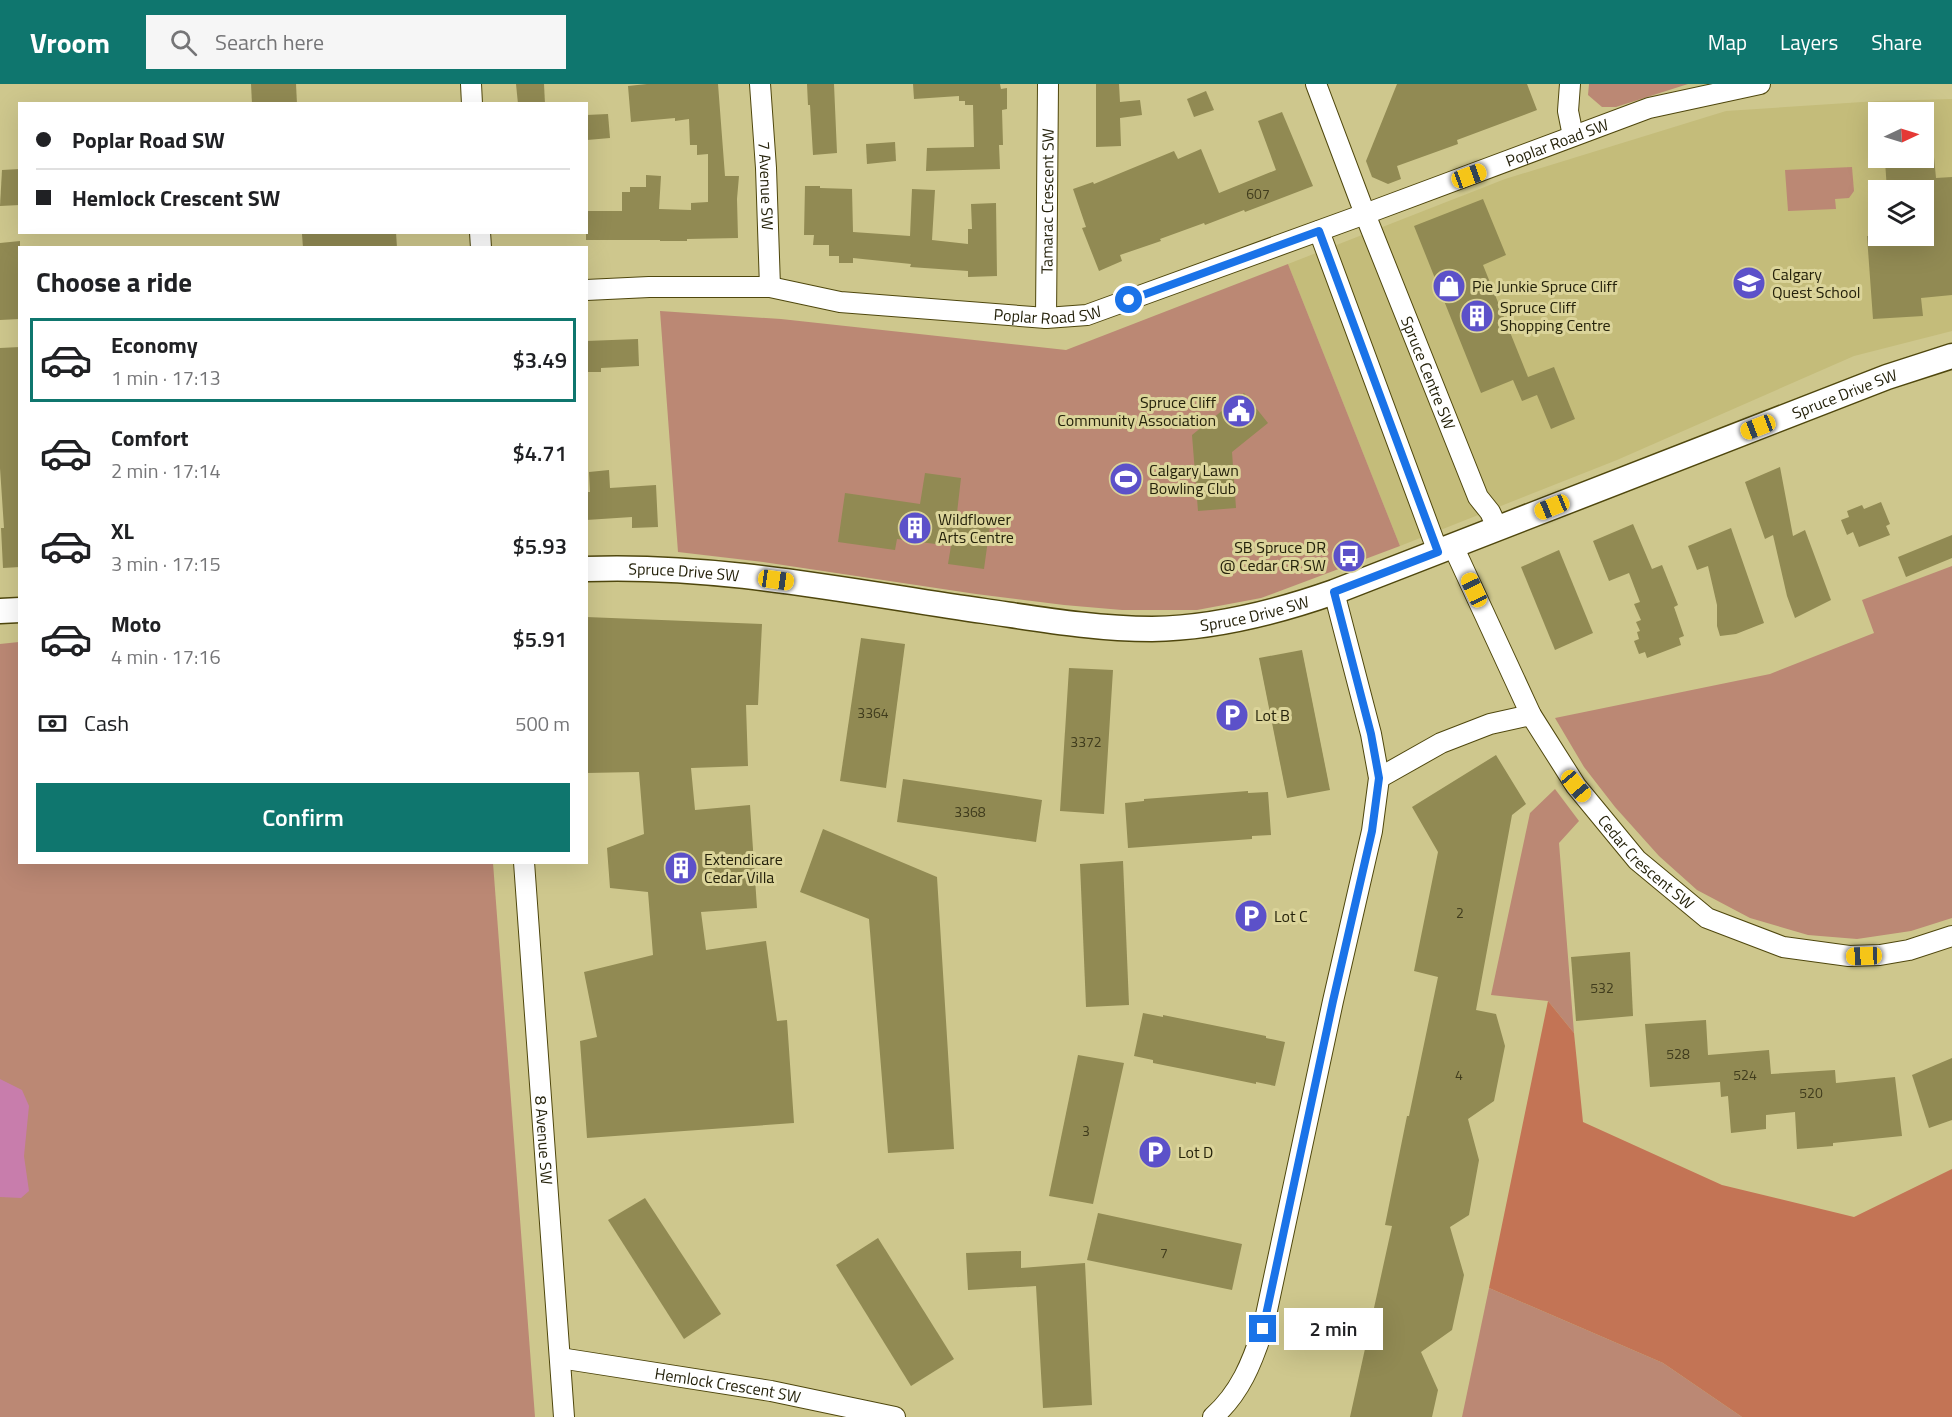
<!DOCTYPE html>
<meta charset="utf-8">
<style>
:root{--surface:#fff;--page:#f6f6f6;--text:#202124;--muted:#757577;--line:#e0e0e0;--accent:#0f766e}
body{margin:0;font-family:"Titillium Web",sans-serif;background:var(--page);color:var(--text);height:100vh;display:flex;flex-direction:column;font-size:22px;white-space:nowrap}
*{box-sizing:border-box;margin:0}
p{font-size:20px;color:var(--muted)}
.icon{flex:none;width:33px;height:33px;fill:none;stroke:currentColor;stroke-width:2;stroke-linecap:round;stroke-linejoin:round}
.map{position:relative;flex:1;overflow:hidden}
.sheet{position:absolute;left:18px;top:162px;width:570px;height:618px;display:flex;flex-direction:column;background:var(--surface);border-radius:0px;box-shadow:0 6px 24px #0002}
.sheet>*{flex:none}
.guide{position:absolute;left:18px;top:18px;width:570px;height:132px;border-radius:0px;box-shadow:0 6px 24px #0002;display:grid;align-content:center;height:132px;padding:0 18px;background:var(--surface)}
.needle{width:39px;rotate:86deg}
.tools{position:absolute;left:1868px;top:18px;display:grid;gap:12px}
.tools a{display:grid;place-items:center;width:66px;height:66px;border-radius:0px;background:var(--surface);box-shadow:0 6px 24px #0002;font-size:30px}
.end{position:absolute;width:27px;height:27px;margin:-14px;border:8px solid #1a73e8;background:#fff;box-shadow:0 0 0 3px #fff}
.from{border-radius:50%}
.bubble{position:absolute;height:42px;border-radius:0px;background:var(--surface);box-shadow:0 6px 24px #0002;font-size:20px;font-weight:600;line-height:42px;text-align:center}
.car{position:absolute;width:18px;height:36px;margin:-18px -9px;border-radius:8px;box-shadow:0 0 4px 2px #0007;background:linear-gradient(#f5c518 24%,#345 0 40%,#f5c518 0 76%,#345 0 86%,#f5c518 0)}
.guide b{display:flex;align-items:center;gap:21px;height:57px;font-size:22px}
.guide b+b{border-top:2px solid var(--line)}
.guide i{width:15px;height:15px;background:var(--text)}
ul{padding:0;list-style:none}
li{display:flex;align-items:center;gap:18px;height:84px;margin:0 12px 9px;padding:0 6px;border:3px solid transparent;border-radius:0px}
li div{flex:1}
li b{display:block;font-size:22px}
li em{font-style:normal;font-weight:600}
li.current{border-color:var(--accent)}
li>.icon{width:54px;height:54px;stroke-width:1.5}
h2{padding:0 18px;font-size:27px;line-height:72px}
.pay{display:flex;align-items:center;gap:15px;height:66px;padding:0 18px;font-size:22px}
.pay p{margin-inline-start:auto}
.action{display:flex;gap:12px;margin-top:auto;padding:12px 18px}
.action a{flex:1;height:69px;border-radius:0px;background:var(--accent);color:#fff;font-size:24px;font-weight:600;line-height:69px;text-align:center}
header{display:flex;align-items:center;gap:36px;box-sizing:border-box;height:84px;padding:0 30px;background:var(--accent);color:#fff}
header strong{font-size:28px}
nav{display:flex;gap:33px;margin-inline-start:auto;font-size:21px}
.search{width:420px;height:54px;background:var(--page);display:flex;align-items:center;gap:15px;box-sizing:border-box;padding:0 21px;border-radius:0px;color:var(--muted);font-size:22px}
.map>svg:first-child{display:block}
.built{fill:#c4bc7a;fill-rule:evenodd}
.green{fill:#bb8874}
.forest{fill:#c37455}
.water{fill:#c87dac}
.building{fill:#918a53}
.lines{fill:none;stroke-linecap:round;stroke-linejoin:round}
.minor-casing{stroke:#4f470d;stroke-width:22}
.tertiary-casing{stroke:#4f470d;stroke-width:27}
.minor{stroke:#fff;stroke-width:20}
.tertiary{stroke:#fff;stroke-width:24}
.route{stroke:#1a73e8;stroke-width:8}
.labels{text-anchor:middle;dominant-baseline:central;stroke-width:6;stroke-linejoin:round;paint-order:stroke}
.number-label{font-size:14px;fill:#403c1d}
.street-label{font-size:16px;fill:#25220b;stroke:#dbd49a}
.poi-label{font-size:16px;fill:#25220b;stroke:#dbd49a;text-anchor:start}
</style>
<header>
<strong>Vroom</strong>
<div class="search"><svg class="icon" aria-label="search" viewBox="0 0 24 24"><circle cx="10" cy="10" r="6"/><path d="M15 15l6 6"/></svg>Search here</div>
<nav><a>Map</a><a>Layers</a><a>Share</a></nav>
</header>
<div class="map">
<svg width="1952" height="1333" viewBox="0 0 1952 1333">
<rect width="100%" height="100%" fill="#cec78d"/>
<path class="built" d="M 1952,15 L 1952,247 L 1854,272 L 1617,376 L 1400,462 L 1288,180 L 1505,95 L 1726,27 L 1878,17 ZM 1878,28 L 1923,28 L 1923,74 L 1878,74 ZM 1878,106 L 1923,106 L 1923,152 L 1878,152 Z"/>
<g class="green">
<polygon points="1589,0 1688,0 1616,23 1602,23 1588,11"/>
<polygon points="1852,83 1854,107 1849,114 1835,115 1836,125 1788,127 1785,86"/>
<polygon points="1288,180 1400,462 1261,514 1197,526 1122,526 1064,521 976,510 763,478 678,468 660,227 781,235 1066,266"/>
<polygon points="1952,482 1952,834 1911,847 1857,855 1808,851 1750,834 1697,806 1659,772 1615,723 1584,683 1555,634 1770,590 1874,549 1862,516"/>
<polygon points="19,558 20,778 493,779 535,1333 0,1333 0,560"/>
<polygon points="1555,705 1579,737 1559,759 1574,949 1548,917 1491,911 1530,729"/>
<polygon points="1489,1204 1663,1279 1742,1333 1462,1333"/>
</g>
<polygon class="forest" points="1548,917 1574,949 1583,1038 1722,1101 1854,1133 1952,1085 1952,1333 1742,1333 1663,1279 1489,1204"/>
<polygon class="water" points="0,995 22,1006 29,1022 24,1072 29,1107 21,1114 0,1113"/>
<g class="building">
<polygon points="251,0 296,0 297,20 252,20"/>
<polygon points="516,0 544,0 545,20 518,20"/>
<polygon points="647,0 718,0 725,92 739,92 737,115 738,154 687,155 687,157 660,157 660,156 586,156 586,127 622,127 622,108 630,108 630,103 646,103 646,91 661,92 659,125 691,126 691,119 708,118 708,70 697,71 697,61 690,61 689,35 675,37 675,34 631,38 628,2"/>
<polygon points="807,0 834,0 837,69 813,71 810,21 808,21"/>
<polygon points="913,0 1000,0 1001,5 1007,4 1007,25 1002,26 1003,61 999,61 1000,85 926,87 927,64 974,63 973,21 965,21 965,17 959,17 959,12 914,15"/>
<polygon points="1096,0 1119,0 1120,18 1140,16 1142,31 1120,34 1121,62 1096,63"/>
<polygon points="1397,0 1527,0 1537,26 1457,56 1458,60 1397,82 1401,95 1388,100 1372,93 1366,77"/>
<polygon points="1206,7 1214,26 1194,33 1187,15"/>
<polygon points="1282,28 1313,102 1245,128 1244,126 1205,141 1204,139 1160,155 1161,157 1120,171 1122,177 1099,187 1082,144 1086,143 1073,105 1093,98 1094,100 1174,67 1178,75 1201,65 1219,109 1276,86 1258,37"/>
<polygon points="608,30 610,54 587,56 586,31"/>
<polygon points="895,58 896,77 867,80 866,60"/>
<polygon points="1934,73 1936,94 1952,93 1952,211 1921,214 1923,232 1873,235 1867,152 1923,152 1923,106 1887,106 1885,77"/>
<polygon points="20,85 20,121 0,122 2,86"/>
<polygon points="805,102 820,102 820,104 852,105 853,148 910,152 912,105 935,106 932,156 968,160 968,145 972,145 971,120 996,119 997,192 968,193 968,187 910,183 911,180 853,174 853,179 839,179 839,172 829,172 829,161 813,161 814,151 804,151"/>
<polygon points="1483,115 1506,171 1483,181 1528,293 1554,283 1575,335 1551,345 1537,311 1522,317 1513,296 1481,309 1414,142"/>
<polygon points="321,148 396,148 397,164 303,164 302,150"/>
<polygon points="20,157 20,235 0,236 0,159"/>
<polygon points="638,255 639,282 601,284 601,288 586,288 586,257"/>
<polygon points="20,263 20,483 3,484 1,444 4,444 0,384 0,264"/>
<polygon points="1244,309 1268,339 1232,368 1236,424 1198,427 1192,351"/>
<polygon points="1780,383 1793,452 1805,446 1831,516 1795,534 1787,512 1773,451 1765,455 1745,398"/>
<polygon points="609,386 610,404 656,401 658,443 632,444 632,433 586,436 586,408 590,408 589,388"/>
<polygon points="925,389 961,394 957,429 991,434 984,485 948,480 951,462 897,455 895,466 838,458 845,409 920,420"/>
<polygon points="1881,418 1890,440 1886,442 1890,451 1859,463 1853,448 1847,451 1841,436 1849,433 1847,427 1862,421 1864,425"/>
<polygon points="1633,440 1652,485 1662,481 1678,521 1674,523 1684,552 1679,554 1681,561 1647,574 1645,568 1639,570 1634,557 1639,555 1637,548 1640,547 1636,538 1641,536 1634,520 1640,518 1629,489 1609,497 1593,457"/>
<polygon points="1731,444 1764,539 1736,550 1720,552 1717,542 1717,521 1708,482 1697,486 1688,462"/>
<polygon points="1952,451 1952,474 1906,493 1898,473"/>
<polygon points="1559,466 1593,549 1555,566 1521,483"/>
<polygon points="586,533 762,540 758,621 746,621 748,682 691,684 695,726 750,721 757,824 701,828 706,866 766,857 777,937 787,936 794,1039 587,1054 580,957 597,953 584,888 653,871 648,808 610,804 607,764 644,750 639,688 586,689"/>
<polygon points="861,554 905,560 886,704 840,697"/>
<polygon points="1302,566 1330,706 1287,714 1259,574"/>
<polygon points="1069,584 1113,586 1104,730 1060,727"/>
<polygon points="1496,671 1526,720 1512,731 1476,926 1496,930 1505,962 1494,1017 1468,1035 1479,1076 1469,1131 1450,1143 1464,1191 1452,1246 1421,1268 1438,1306 1432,1333 1350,1333 1392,1142 1385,1141 1407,1032 1409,1032 1438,893 1414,887 1438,768 1412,723"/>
<polygon points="903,695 1042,716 1036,758 897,738"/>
<polygon points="1248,707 1248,709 1268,708 1271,751 1252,752 1252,755 1128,764 1125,719 1144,717 1144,715"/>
<polygon points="823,745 937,793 954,1065 888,1069 869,835 800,808"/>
<polygon points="1123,777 1129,921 1086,923 1080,780"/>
<polygon points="1630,868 1633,932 1576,937 1571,873"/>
<polygon points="1143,929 1163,933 1163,931 1266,952 1266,954 1285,958 1275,1002 1256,998 1256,1000 1198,988 1153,979 1153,976 1134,972"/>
<polygon points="1706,936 1708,971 1769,966 1771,990 1835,986 1836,999 1895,993 1902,1052 1833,1059 1833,1062 1797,1065 1795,1028 1766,1031 1766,1045 1731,1049 1728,1012 1721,1013 1720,998 1650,1003 1645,940"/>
<polygon points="1078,971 1124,979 1093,1120 1049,1112"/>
<polygon points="1952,974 1952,1036 1929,1044 1912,991"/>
<polygon points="645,1114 721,1230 684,1255 608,1136"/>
<polygon points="1098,1129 1242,1160 1232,1206 1087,1176"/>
<polygon points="878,1154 954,1275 911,1302 836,1181"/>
<polygon points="1021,1167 1021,1184 1085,1179 1092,1321 1043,1324 1036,1202 968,1206 966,1169"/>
</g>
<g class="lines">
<g class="minor-casing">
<g id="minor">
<polyline points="471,0 472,20"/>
<path id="s1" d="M 760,0 L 766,84 L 770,203"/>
<path id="s2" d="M 1316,0 L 1365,130 L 1478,413 L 1490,428 L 1498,445"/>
<polyline points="1570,0 1568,27 1573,52"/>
<polyline points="1319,147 1438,468"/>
<polyline points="480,148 481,164"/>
<path id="s3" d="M 586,206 L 649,203 L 770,203 L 840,218 L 1046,234 L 1087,231 L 1365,130 L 1649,24 L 1760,0"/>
<path id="s4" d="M 1046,234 L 1048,0"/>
<path id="s5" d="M 1453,462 L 1531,631 L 1576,702 L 1637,776 L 1707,834 L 1783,863 L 1849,872 L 1880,871 L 1909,866 L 1952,852"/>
<polyline points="1379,694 1441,659 1490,640 1531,631"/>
<path id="s6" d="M 524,778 L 564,1333"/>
<path id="s7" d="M 560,1274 L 771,1307 L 895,1333"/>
<path d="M 1213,1333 C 1240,1309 1252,1279 1263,1245 L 1333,917 L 1372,747 L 1379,694 L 1371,650 L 1334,508"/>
</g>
</g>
<g class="tertiary-casing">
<g id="tertiary">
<path id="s8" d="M 586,485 C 720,480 852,508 984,527 C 1039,535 1096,545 1152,545 C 1213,544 1277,528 1334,508 L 1887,293 L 1952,272"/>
<polyline points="0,527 20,526"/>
</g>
</g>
<use href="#minor" class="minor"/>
<use href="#tertiary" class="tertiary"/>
</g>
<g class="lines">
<polyline class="route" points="1129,216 1319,147 1438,468 1334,508 1371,650 1379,694 1372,747 1333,917 1263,1245"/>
</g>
<defs>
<g id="school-disc" transform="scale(1.725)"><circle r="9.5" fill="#5c51c9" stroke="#dbd49a"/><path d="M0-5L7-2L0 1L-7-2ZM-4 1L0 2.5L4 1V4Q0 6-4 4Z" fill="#fff"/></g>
<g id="shop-disc" transform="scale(1.725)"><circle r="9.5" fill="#5c51c9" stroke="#dbd49a"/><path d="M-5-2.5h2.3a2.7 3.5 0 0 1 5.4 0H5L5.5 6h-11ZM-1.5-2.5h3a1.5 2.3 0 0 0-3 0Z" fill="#fff"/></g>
<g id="building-disc" transform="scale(1.725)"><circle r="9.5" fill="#5c51c9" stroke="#dbd49a"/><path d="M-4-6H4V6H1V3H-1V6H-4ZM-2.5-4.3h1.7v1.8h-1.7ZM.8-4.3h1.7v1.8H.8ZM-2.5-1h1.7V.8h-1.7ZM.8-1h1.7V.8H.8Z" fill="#fff"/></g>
<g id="civic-disc" transform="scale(1.725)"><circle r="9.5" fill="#5c51c9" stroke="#dbd49a"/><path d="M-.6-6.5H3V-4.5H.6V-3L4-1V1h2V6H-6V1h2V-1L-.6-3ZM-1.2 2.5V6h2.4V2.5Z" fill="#fff"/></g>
<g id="stadium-disc" transform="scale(1.725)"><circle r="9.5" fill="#5c51c9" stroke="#dbd49a"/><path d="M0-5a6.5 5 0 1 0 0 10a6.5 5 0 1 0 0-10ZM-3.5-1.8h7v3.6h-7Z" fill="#fff"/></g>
<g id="bus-disc" transform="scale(1.725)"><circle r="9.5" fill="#5c51c9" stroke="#dbd49a"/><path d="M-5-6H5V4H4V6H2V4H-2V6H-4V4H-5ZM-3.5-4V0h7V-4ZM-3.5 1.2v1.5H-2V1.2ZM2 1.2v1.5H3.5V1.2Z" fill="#fff"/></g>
<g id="parking-disc" transform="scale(1.725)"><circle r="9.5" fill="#5c51c9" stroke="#dbd49a"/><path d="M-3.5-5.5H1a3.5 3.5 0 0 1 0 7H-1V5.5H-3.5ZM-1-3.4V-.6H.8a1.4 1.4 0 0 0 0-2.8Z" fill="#fff"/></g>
</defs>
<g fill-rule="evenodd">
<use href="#school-disc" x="1749" y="199"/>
<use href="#shop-disc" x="1449" y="202"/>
<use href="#building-disc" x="1477" y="232"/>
<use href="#civic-disc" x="1239" y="327"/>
<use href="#stadium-disc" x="1126" y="395"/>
<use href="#building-disc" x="915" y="444"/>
<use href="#bus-disc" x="1349" y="472"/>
<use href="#parking-disc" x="1232" y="631"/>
<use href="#building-disc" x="681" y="784"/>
<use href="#parking-disc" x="1251" y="832"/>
<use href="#parking-disc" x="1155" y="1068"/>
</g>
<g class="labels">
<g class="number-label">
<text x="1258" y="109">607</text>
<text x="873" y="628">3364</text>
<text x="1086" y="657">3372</text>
<text x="970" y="727">3368</text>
<text x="1460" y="828">2</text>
<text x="1602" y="903">532</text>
<text x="1678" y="969">528</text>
<text x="1459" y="990">4</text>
<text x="1745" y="990">524</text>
<text x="1811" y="1008">520</text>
<text x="1086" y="1046">3</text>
<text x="1164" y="1168">7</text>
</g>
<g class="street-label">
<text stroke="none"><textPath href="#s3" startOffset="1004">Poplar Road SW</textPath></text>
<text stroke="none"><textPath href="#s1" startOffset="102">7 Avenue SW</textPath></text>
<text stroke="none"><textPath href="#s4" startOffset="117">Tamarac Crescent SW</textPath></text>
<text stroke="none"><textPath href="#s3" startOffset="464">Poplar Road SW</textPath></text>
<text stroke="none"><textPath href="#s2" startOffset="310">Spruce Centre SW</textPath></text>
<text stroke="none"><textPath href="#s8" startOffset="1304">Spruce Drive SW</textPath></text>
<text stroke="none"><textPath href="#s8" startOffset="98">Spruce Drive SW</textPath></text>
<text stroke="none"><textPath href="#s8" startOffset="674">Spruce Drive SW</textPath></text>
<text stroke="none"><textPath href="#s5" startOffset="374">Cedar Crescent SW</textPath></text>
<text stroke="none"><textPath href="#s6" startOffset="279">8 Avenue SW</textPath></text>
<text stroke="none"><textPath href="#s7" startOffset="170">Hemlock Crescent SW</textPath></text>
</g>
<g class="poi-label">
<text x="1772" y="190">Calgary<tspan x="1772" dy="18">Quest School</tspan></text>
<text x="1472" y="202">Pie Junkie Spruce Cliff</text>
<text x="1500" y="223">Spruce Cliff<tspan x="1500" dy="18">Shopping Centre</tspan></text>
<text x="1216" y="318" text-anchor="end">Spruce Cliff<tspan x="1216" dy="18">Community Association</tspan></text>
<text x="1149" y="386">Calgary Lawn<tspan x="1149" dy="18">Bowling Club</tspan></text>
<text x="938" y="435">Wildflower<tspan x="938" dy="18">Arts Centre</tspan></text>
<text x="1326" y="463" text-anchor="end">SB Spruce DR<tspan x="1326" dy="18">@ Cedar CR SW</tspan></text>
<text x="1255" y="631">Lot B</text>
<text x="704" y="775">Extendicare<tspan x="704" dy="18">Cedar Villa</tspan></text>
<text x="1274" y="832">Lot C</text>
<text x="1178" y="1068">Lot D</text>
</g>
</g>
</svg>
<div class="tools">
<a><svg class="needle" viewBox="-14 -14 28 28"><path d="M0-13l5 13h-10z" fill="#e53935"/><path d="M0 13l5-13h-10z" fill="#757577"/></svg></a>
<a><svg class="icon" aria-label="layers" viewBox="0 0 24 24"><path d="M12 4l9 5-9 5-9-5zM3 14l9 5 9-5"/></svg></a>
</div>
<i class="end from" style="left:1129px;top:216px"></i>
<i class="end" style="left:1263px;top:1245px"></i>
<div class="bubble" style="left:1284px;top:1224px;width:99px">2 min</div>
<i class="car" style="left:1469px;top:92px;rotate:70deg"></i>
<i class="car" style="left:1758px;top:343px;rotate:249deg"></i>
<i class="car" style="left:1552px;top:423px;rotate:248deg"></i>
<i class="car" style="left:776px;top:496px;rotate:98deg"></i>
<i class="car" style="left:1474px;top:506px;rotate:335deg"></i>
<i class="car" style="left:1576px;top:702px;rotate:140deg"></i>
<i class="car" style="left:1864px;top:872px;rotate:268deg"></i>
<div class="guide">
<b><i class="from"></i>Poplar Road SW</b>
<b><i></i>Hemlock Crescent SW</b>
</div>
<section class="sheet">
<h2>Choose a ride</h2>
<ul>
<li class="current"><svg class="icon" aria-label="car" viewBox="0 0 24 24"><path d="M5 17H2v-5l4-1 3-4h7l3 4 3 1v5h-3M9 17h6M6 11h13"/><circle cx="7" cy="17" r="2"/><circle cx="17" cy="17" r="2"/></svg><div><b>Economy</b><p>1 min · 17:13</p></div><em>$3.49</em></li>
<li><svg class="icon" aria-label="car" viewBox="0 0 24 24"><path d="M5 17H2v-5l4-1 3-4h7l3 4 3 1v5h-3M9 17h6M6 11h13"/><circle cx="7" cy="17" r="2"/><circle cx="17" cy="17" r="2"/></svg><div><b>Comfort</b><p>2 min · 17:14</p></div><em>$4.71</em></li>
<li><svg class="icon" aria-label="car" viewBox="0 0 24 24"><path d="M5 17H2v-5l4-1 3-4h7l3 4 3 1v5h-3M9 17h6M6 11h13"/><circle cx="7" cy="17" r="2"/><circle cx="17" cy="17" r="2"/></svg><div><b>XL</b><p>3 min · 17:15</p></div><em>$5.93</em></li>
<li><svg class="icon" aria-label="car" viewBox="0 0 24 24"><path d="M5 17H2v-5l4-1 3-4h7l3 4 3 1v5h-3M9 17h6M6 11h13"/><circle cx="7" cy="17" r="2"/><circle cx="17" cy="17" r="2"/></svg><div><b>Moto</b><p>4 min · 17:16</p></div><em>$5.91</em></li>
</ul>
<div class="pay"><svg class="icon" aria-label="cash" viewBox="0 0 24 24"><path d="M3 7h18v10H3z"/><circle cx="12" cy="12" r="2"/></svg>Cash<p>500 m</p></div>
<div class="action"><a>Confirm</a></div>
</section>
</div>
